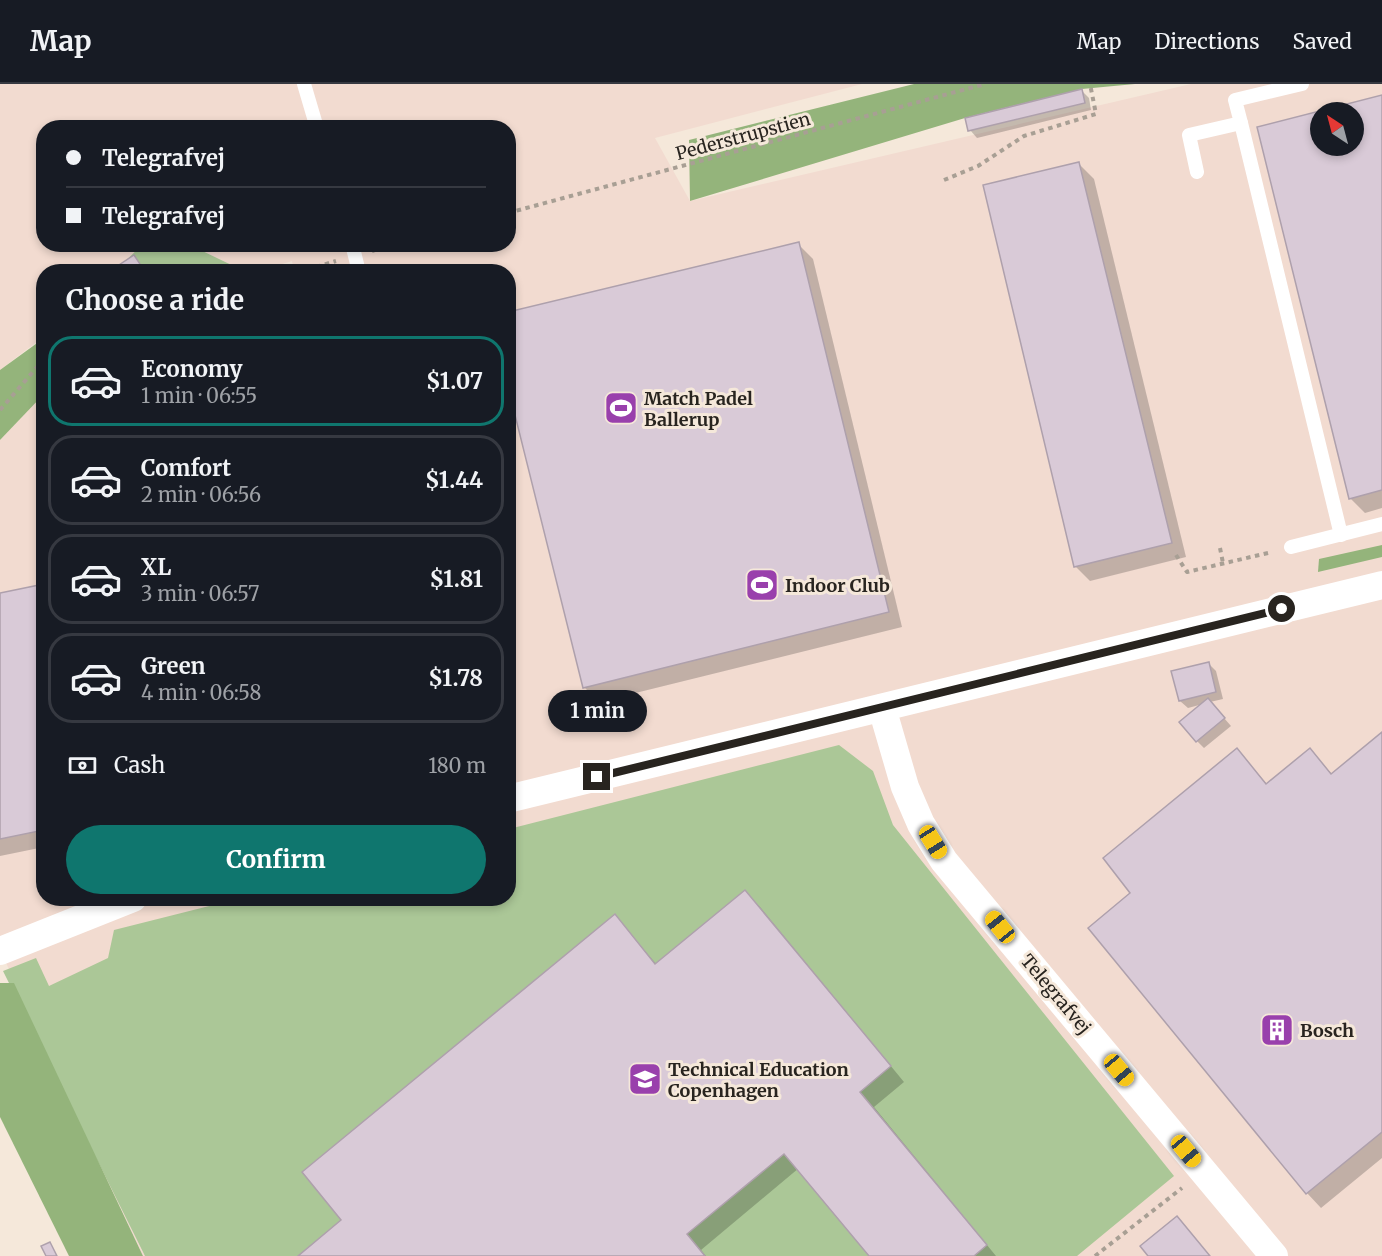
<!DOCTYPE html>
<meta charset="utf-8">
<style>
:root{--surface:#171b24;--page:#20242c;--text:#f1f3f6;--muted:#9ea1a6;--line:#363941;--accent:#0f766e}
body{margin:0;font-family:Merriweather,serif;background:var(--page);color:var(--text);height:100vh;display:flex;flex-direction:column;font-size:22px;white-space:nowrap}
*{box-sizing:border-box;margin:0}
p{font-size:20px;color:var(--muted)}
.icon{flex:none;width:33px;height:33px;fill:none;stroke:currentColor;stroke-width:2;stroke-linecap:round;stroke-linejoin:round}
.map{position:relative;flex:1;overflow:hidden}
.details{position:absolute;left:36px;top:180px;width:480px;height:642px;display:flex;flex-direction:column;background:var(--surface);border-radius:24px;box-shadow:0 3px 9px #0003}
.details>*{flex:none}
.banner{position:absolute;left:36px;top:36px;width:480px;height:132px;border-radius:24px;box-shadow:0 3px 9px #0003;display:grid;align-content:center;height:132px;padding:0 30px;background:var(--surface)}
.needle{width:39px;rotate:324deg}
.controls{position:absolute;left:1310px;top:18px;display:grid;gap:12px}
.controls a{display:grid;place-items:center;width:54px;height:54px;border-radius:50%;background:var(--surface);box-shadow:0 3px 9px #0003;font-size:30px}
.end{position:absolute;width:27px;height:27px;margin:-14px;border:8px solid #28241f;background:#fff;box-shadow:0 0 0 3px #fff}
.from{border-radius:50%}
.bubble{position:absolute;height:42px;border-radius:21px;background:var(--surface);box-shadow:0 3px 9px #0003;font-size:20px;font-weight:700;line-height:42px;text-align:center}
.car{position:absolute;width:18px;height:36px;margin:-18px -9px;border-radius:8px;box-shadow:0 0 4px 2px #0007;background:linear-gradient(#f5c518 24%,#345 0 40%,#f5c518 0 76%,#345 0 86%,#f5c518 0)}
.banner b{display:flex;align-items:center;gap:21px;height:57px;font-size:22px}
.banner b+b{border-top:2px solid var(--line)}
.banner i{width:15px;height:15px;background:var(--text)}
ul{padding:0;list-style:none}
li{display:flex;align-items:center;gap:18px;height:90px;margin:0 12px 9px;padding:0 18px;border:3px solid var(--line);border-radius:24px}
li div{flex:1}
li b{display:block;font-size:22px}
li em{font-style:normal;font-weight:700}
li.current{border-color:var(--accent)}
li>.icon{width:54px;height:54px;stroke-width:1.5}
h2{padding:0 30px;font-size:27px;line-height:72px}
.pay{display:flex;align-items:center;gap:15px;height:66px;padding:0 30px;font-size:22px}
.pay p{margin-inline-start:auto}
.action{display:flex;gap:12px;margin-top:auto;padding:12px 30px}
.action a{flex:1;height:69px;border-radius:36px;background:var(--accent);color:#fff;font-size:24px;font-weight:700;line-height:69px;text-align:center}
header{display:flex;align-items:center;gap:36px;box-sizing:border-box;height:84px;padding:0 30px;background:var(--surface);border-bottom:2px solid var(--line)}
header strong{font-size:28px}
nav{display:flex;gap:33px;margin-inline-start:auto;font-size:21px}
.map>svg:first-child{display:block}
.industrial{fill:#f2dbd0;fill-rule:evenodd}
.green{fill:#abc797}
.forest{fill:#94b47b}
.shadow{fill:#0003;fill-rule:evenodd}
.building{fill:#d9cad7;stroke:#aea0ac;stroke-width:1.5;fill-rule:evenodd}
.lines{fill:none;stroke-linecap:round;stroke-linejoin:round}
.path{stroke:#a89f94;stroke-width:4;stroke-dasharray:4.5 4.5;stroke-linecap:butt}
.lane{stroke:#fff;stroke-width:14}
.street{stroke:#fff;stroke-width:28}
.route{stroke:#28241f;stroke-width:8}
.labels{text-anchor:middle;dominant-baseline:central;stroke-width:6;stroke-linejoin:round;paint-order:stroke}
.street-label{font-size:18px;fill:#28241f;stroke:#f5e8da}
.poi-label{font-size:18px;font-weight:bold;fill:#28241f;stroke:#f5e8da;text-anchor:start}
</style>
<header>
<strong>Map</strong>
<nav><a>Map</a><a>Directions</a><a>Saved</a></nav>
</header>
<div class="map">
<svg width="1382" height="1172" viewBox="0 0 1382 1172">
<rect width="100%" height="100%" fill="#f5e8da"/>
<path class="industrial" d="M 0,0 L 862,0 L 655,54 L 690,117 L 1191,0 L 1382,0 L 1382,1172 L 143,1172 L 0,866 L 0,356 L 43,311 L 44,814 L 508,814 L 508,188 L 294,187 L 292,177 L 260,187 L 244,187 L 190,161 L 508,160 L 508,44 L 44,44 L 44,160 L 143,161 L 114,187 L 44,188 L 43,253 L 0,286 ZM 1320,28 L 1353,28 L 1353,62 L 1320,62 Z"/>
<g class="green">
<polygon points="143,160 190,161 244,187 114,188"/>
<polygon points="839,661 873,687 893,741 1174,1092 1077,1172 145,1172 3,887 36,874 49,902 108,874 114,846 237,815 508,814 509,745"/>
</g>
<g class="forest">
<polygon points="914,0 1135,0 1082,5 965,34 690,117 689,56"/>
<polygon points="40,257 43,259 43,311 0,356 0,286"/>
<polygon points="1382,461 1382,473 1318,488 1319,475"/>
<polygon points="0,899 14,899 143,1172 69,1172 0,1033"/>
</g>
<g class="shadow">
<polygon points="1082,7 1089,14 1091,26 977,54 970,46"/>
<path d="M 1382,13 L 1382,424 L 1365,429 L 1350,414 L 1258,44 ZM 1320,28 L 1353,28 L 1353,62 L 1320,62 Z"/>
<polygon points="1079,80 1094,95 1186,473 1090,497 1075,482"/>
<polygon points="798,160 813,175 902,543 599,618 584,603"/>
<polygon points="137,176 142,184 137,188 125,188"/>
<polygon points="44,501 44,763 0,772 0,511"/>
<polygon points="1208,579 1216,587 1223,615 1210,618 1231,642 1204,664 1197,657 1203,620 1188,624 1180,617 1173,588"/>
<polygon points="1382,650 1382,1074 1321,1124 1307,1109 1132,810 1237,666 1267,700 1309,666 1333,691"/>
<polygon points="745,808 760,823 904,998 874,1023 996,1172 871,1172 799,1084 701,1166 706,1172 300,1172 343,1136 615,832 657,881"/>
</g>
<g class="building">
<polygon points="1082,5 1085,19 968,47 965,34"/>
<path d="M 1382,11 L 1382,406 L 1349,415 L 1257,43 ZM 1320,28 L 1353,28 L 1353,62 L 1320,62 Z"/>
<polygon points="1079,78 1172,459 1074,483 983,101"/>
<polygon points="799,158 889,528 583,604 508,303 508,228"/>
<polygon points="134,171 140,180 129,188 123,188 119,181"/>
<polygon points="44,500 44,746 0,755 0,509"/>
<polygon points="1209,578 1216,608 1179,617 1171,587"/>
<polygon points="1208,614 1225,634 1196,658 1179,638"/>
<polygon points="1382,648 1382,1048 1306,1110 1088,844 1130,809 1103,774 1237,664 1266,700 1310,664 1331,690"/>
<polygon points="745,806 891,982 860,1008 987,1161 974,1172 869,1172 784,1070 687,1150 705,1172 298,1172 341,1136 302,1088 615,830 655,880"/>
<polygon points="1177,1132 1210,1172 1148,1172 1140,1162"/>
<polygon points="50,1158 57,1172 46,1172 41,1162"/>
</g>
<g class="lines">
<g class="path">
<polyline points="944,96 978,82 1024,52 1096,30 1090,0"/>
<polyline points="508,129 985,0"/>
<polyline points="372,167 394,160"/>
<polyline points="299,188 336,177"/>
<polyline points="0,326 44,275"/>
<polyline points="1220,464 1223,479"/>
<polyline points="1176,471 1187,488 1272,468"/>
<polyline points="1095,1172 1182,1104"/>
</g>
<g class="lane">
<polyline points="304,0 317,44"/>
<polyline points="1241,39 1341,451"/>
<polyline points="1197,88 1189,51 1241,39 1235,16 1302,0"/>
<polyline points="352,160 359,188"/>
<polyline points="1291,463 1382,440"/>
</g>
<g class="street">
<polyline points="882,624 905,703 921,740 944,777 1274,1172"/>
<polyline points="508,715 1382,501"/>
<polyline points="0,867 133,814"/>
</g>
</g>
<g class="lines">
<polyline class="route" points="597,693 1282,525"/>
</g>
<defs>
<g id="stadium-square" transform="scale(1.725)"><rect x="-9" y="-9" width="18" height="18" rx="4" fill="#9940ac" stroke="#f5e8da"/><path d="M0-5a6.5 5 0 1 0 0 10a6.5 5 0 1 0 0-10ZM-3.5-1.8h7v3.6h-7Z" fill="#fff"/></g>
<g id="building-square" transform="scale(1.725)"><rect x="-9" y="-9" width="18" height="18" rx="4" fill="#9940ac" stroke="#f5e8da"/><path d="M-4-6H4V6H1V3H-1V6H-4ZM-2.5-4.3h1.7v1.8h-1.7ZM.8-4.3h1.7v1.8H.8ZM-2.5-1h1.7V.8h-1.7ZM.8-1h1.7V.8H.8Z" fill="#fff"/></g>
<g id="school-square" transform="scale(1.725)"><rect x="-9" y="-9" width="18" height="18" rx="4" fill="#9940ac" stroke="#f5e8da"/><path d="M0-5L7-2L0 1L-7-2ZM-4 1L0 2.5L4 1V4Q0 6-4 4Z" fill="#fff"/></g>
</defs>
<g fill-rule="evenodd">
<use href="#stadium-square" x="621" y="324"/>
<use href="#stadium-square" x="762" y="501"/>
<use href="#building-square" x="1277" y="946"/>
<use href="#school-square" x="645" y="995"/>
</g>
<g class="labels">
<g class="street-label">
<text transform="translate(743 52) rotate(-15)">Pederstrupstien</text>
<text transform="translate(1056 910) rotate(50)">Telegrafvej</text>
</g>
<g class="poi-label">
<text x="644" y="314">Match Padel<tspan x="644" dy="21">Ballerup</tspan></text>
<text x="785" y="501">Indoor Club</text>
<text x="1300" y="946">Bosch</text>
<text x="668" y="985">Technical Education<tspan x="668" dy="21">Copenhagen</tspan></text>
</g>
</g>
</svg>
<div class="controls">
<a><svg class="needle" viewBox="-14 -14 28 28"><path d="M0-13l5 13h-10z" fill="#e53935"/><path d="M0 13l5-13h-10z" fill="#9ea1a6"/></svg></a>
</div>
<i class="end from" style="left:1282px;top:525px"></i>
<i class="end" style="left:597px;top:693px"></i>
<div class="bubble" style="left:548px;top:606px;width:99px">1 min</div>
<i class="car" style="left:933px;top:758px;rotate:148deg"></i>
<i class="car" style="left:1000px;top:843px;rotate:321deg"></i>
<i class="car" style="left:1119px;top:986px;rotate:140deg"></i>
<i class="car" style="left:1186px;top:1067px;rotate:140deg"></i>
<div class="banner">
<b><i class="from"></i>Telegrafvej</b>
<b><i></i>Telegrafvej</b>
</div>
<section class="details">
<h2>Choose a ride</h2>
<ul>
<li class="current"><svg class="icon" aria-label="car" viewBox="0 0 24 24"><path d="M5 17H2v-5l4-1 3-4h7l3 4 3 1v5h-3M9 17h6M6 11h13"/><circle cx="7" cy="17" r="2"/><circle cx="17" cy="17" r="2"/></svg><div><b>Economy</b><p>1 min · 06:55</p></div><em>$1.07</em></li>
<li><svg class="icon" aria-label="car" viewBox="0 0 24 24"><path d="M5 17H2v-5l4-1 3-4h7l3 4 3 1v5h-3M9 17h6M6 11h13"/><circle cx="7" cy="17" r="2"/><circle cx="17" cy="17" r="2"/></svg><div><b>Comfort</b><p>2 min · 06:56</p></div><em>$1.44</em></li>
<li><svg class="icon" aria-label="car" viewBox="0 0 24 24"><path d="M5 17H2v-5l4-1 3-4h7l3 4 3 1v5h-3M9 17h6M6 11h13"/><circle cx="7" cy="17" r="2"/><circle cx="17" cy="17" r="2"/></svg><div><b>XL</b><p>3 min · 06:57</p></div><em>$1.81</em></li>
<li><svg class="icon" aria-label="car" viewBox="0 0 24 24"><path d="M5 17H2v-5l4-1 3-4h7l3 4 3 1v5h-3M9 17h6M6 11h13"/><circle cx="7" cy="17" r="2"/><circle cx="17" cy="17" r="2"/></svg><div><b>Green</b><p>4 min · 06:58</p></div><em>$1.78</em></li>
</ul>
<div class="pay"><svg class="icon" aria-label="cash" viewBox="0 0 24 24"><path d="M3 7h18v10H3z"/><circle cx="12" cy="12" r="2"/></svg>Cash<p>180 m</p></div>
<div class="action"><a>Confirm</a></div>
</section>
</div>
